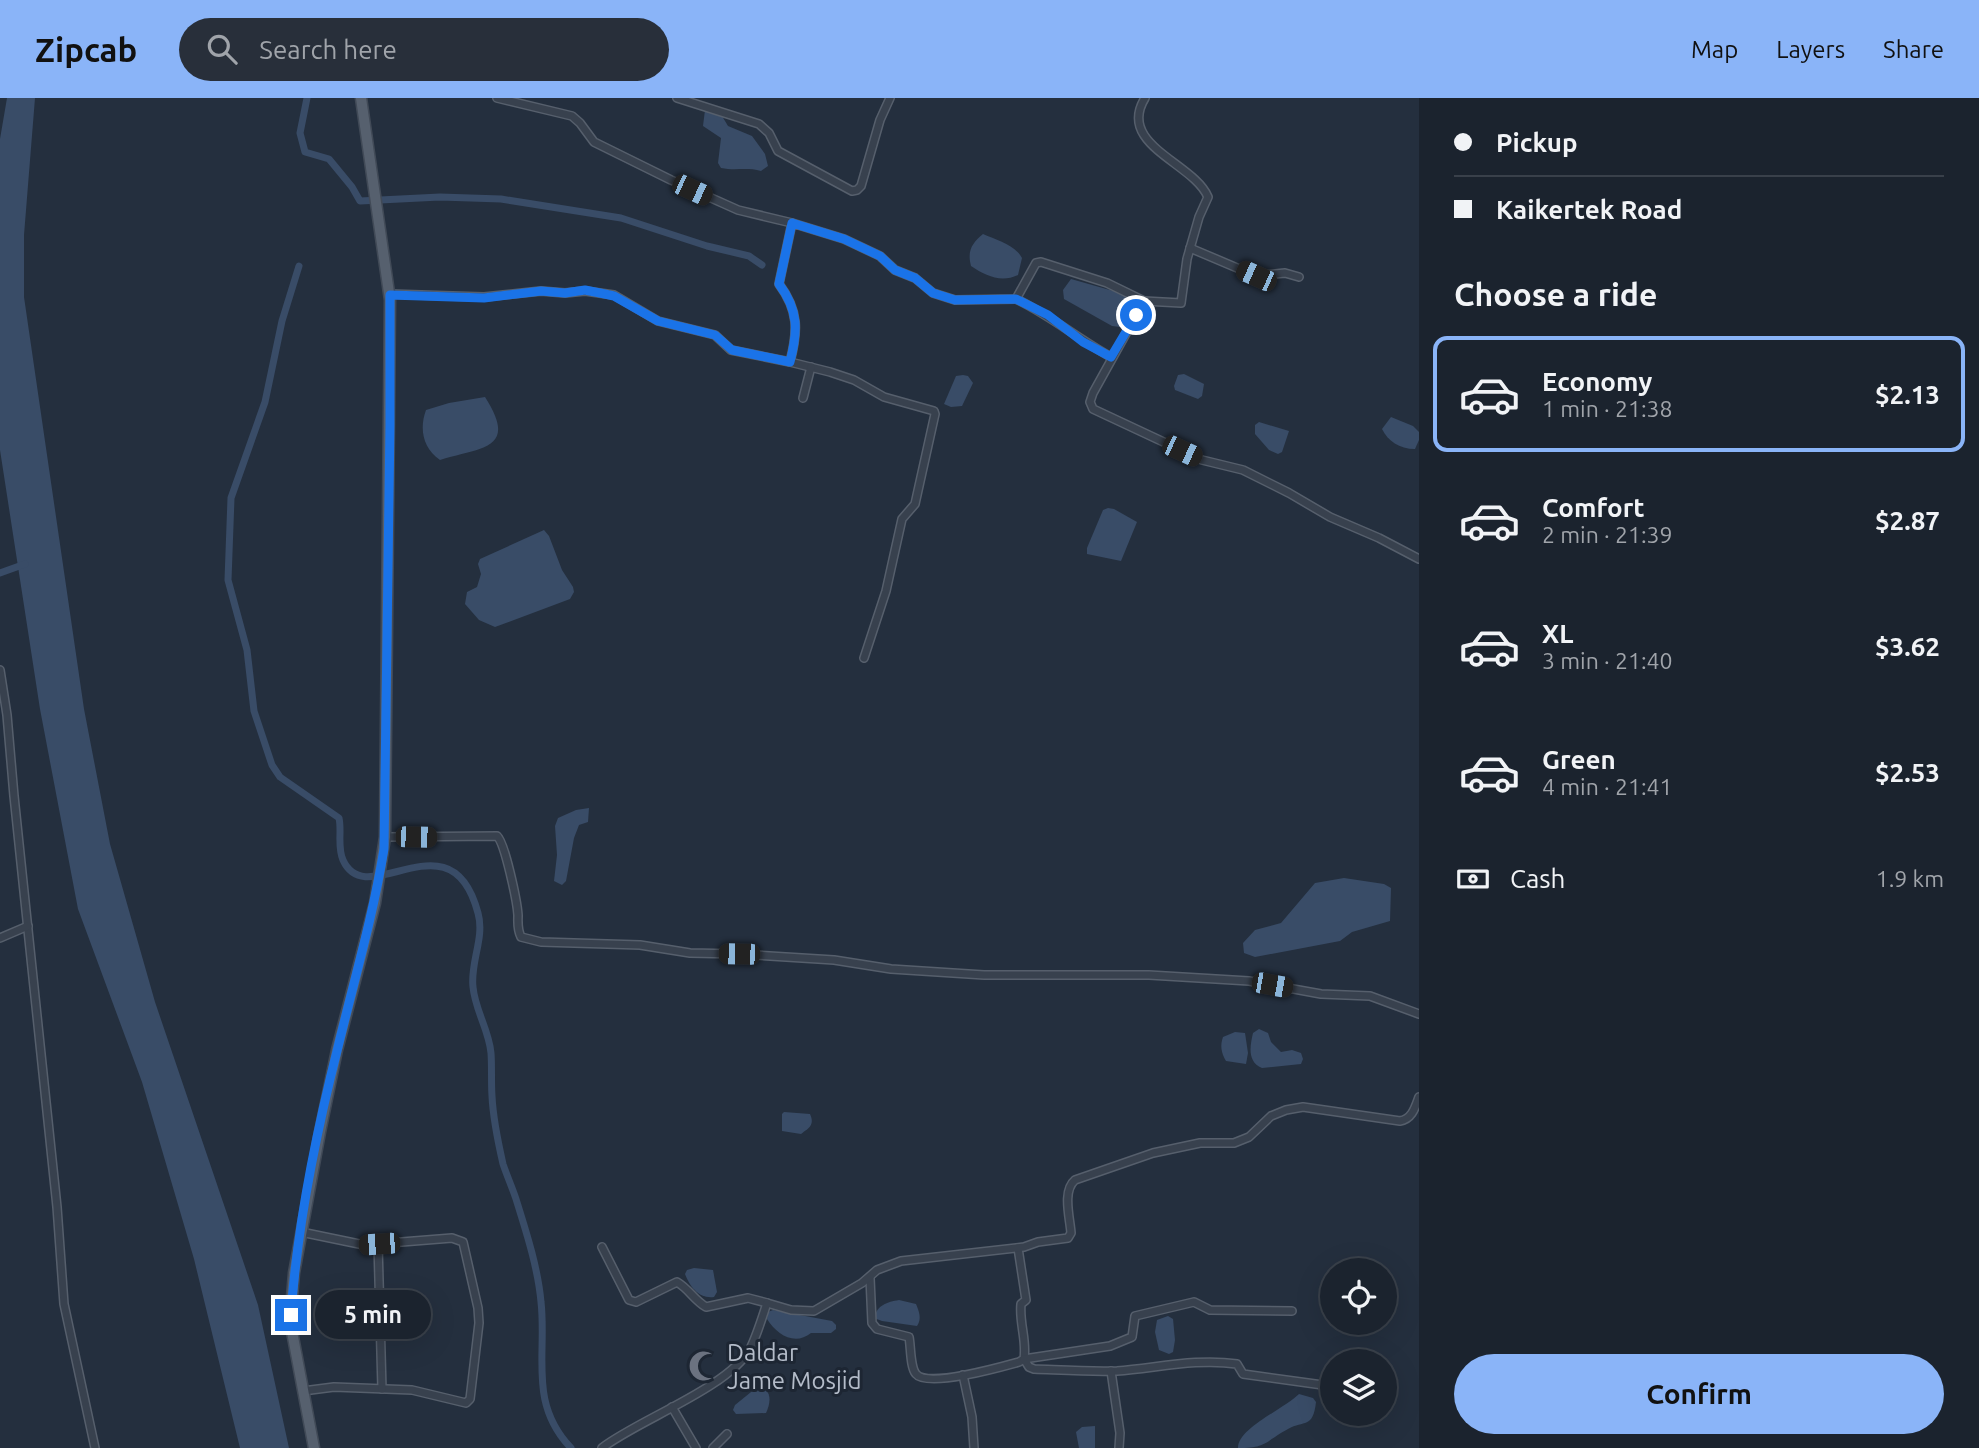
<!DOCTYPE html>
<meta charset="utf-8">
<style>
:root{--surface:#1b232e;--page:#282f3a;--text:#f1f3f6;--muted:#a0a4aa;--line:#39404a;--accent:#8ab4f8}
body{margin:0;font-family:Ubuntu,sans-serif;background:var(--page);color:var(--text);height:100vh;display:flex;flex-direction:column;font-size:26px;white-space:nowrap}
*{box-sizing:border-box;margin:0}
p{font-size:23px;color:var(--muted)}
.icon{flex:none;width:38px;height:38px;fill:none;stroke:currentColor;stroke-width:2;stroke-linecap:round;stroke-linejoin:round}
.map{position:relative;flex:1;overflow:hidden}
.side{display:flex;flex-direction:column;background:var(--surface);width:560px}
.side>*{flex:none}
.hud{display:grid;align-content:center;height:154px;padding:0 35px;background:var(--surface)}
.buttons{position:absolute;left:1320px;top:1160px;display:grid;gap:14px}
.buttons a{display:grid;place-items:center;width:77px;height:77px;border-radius:50%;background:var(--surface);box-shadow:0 7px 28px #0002,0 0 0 2px var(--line);font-size:35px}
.end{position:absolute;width:32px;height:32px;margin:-16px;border:9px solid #1a73e8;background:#fff;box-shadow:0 0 0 4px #fff}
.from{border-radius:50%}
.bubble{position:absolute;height:49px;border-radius:24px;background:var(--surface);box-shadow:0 7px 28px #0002,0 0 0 2px var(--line);font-size:23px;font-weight:600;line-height:49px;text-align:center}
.car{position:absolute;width:21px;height:42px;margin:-21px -10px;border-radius:9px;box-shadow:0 0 5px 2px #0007;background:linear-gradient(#222 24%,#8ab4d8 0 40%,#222 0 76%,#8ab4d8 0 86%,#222 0)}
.hud b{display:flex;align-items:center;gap:24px;height:66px;font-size:26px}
.hud b+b{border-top:2px solid var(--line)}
.hud i{width:18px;height:18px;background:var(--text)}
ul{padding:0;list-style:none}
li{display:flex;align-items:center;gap:21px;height:116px;margin:0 14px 10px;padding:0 21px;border:4px solid transparent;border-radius:14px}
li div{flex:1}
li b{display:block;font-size:26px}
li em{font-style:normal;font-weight:600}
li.active{border-color:var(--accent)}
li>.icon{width:63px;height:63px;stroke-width:1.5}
h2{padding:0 35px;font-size:32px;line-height:84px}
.pay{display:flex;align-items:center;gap:18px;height:77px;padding:0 35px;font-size:26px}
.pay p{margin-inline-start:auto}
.primary-button{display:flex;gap:14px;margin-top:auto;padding:14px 35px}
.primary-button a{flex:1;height:80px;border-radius:42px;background:var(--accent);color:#111;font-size:28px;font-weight:600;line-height:80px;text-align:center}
header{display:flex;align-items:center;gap:42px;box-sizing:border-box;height:98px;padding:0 35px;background:var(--accent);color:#111}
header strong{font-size:33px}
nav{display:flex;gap:38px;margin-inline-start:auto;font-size:24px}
.search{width:490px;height:63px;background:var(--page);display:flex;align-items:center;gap:18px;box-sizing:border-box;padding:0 24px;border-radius:38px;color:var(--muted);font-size:26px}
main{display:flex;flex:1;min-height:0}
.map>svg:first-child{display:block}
.water{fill:#394c67}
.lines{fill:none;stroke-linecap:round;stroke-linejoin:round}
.canal{stroke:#394c67;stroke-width:7}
.minor-casing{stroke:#565f6c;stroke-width:10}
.major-casing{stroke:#414a57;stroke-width:13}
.minor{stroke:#38414e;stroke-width:7}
.major{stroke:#56606e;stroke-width:10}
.route{stroke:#1a73e8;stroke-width:9}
.labels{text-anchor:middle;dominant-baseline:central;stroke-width:6;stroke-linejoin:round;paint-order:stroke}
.poi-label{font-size:24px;fill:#b4bcc9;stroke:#1d2633;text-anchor:start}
</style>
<header>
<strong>Zipcab</strong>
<div class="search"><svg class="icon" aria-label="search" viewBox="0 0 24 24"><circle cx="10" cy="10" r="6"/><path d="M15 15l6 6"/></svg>Search here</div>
<nav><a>Map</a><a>Layers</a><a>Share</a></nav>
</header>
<main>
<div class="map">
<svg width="1419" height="1350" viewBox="0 0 1419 1350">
<rect width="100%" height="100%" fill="#242f3e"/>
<g class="water">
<polygon points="7,0 35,0 24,137 24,199 84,611 110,746 155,904 258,1207 289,1350 240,1350 194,1161 142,984 78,811 40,611 0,352 0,41"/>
<path d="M 705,12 L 722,18 L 728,28 L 752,38 L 765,56 L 768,68 L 761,73 C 747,69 735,73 721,70 L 718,65 L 721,40 L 703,28 Z"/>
<path d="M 983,136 C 997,142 1015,147 1022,160 L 1018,177 C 1001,185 986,178 971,168 C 967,153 972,145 983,136 Z"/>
<polygon points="1071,181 1124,196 1128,201 1125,224 1120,229 1112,228 1064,201 1063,192"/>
<polygon points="1184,276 1204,286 1202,298 1198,301 1175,292 1174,288 1178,277"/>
<polygon points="963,277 968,278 973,285 962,308 951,309 944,306 956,278"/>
<path d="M 485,299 C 519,352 481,349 440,362 C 423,350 419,331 426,312 L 449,305 Z"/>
<path d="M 1391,319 L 1413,328 L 1419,334 L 1419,342 L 1415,351 C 1399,351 1388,343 1382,331 Z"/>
<polygon points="1259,324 1289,333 1282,354 1278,356 1269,352 1255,336 1255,327"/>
<polygon points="1108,410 1114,411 1137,424 1121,463 1087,456 1087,450 1103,412"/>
<polygon points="544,432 549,438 562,472 573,489 574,494 570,501 495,529 479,522 465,506 467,494 477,489 481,476 478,466 480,461"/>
<polygon points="589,710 588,724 579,727 574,740 566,783 562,787 554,783 557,757 555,728 558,720 576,712"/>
<polygon points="1344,780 1384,786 1391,790 1390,823 1352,834 1340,843 1255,859 1244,855 1243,845 1255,832 1281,825 1315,785"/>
<path d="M 1259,931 L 1268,935 L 1271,944 L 1281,954 L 1292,952 L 1301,955 L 1303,961 L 1301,966 L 1262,970 C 1247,964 1250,948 1253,935 Z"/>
<path d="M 1235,934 L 1245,935 L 1248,955 L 1246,966 L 1226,963 C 1221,955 1220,947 1223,939 Z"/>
<path d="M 784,1014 L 810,1016 C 815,1027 809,1030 801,1036 L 782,1033 L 782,1016 Z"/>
<path d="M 694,1170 L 713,1172 L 717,1194 L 714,1199 C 699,1201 690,1189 685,1176 L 687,1172 Z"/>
<path d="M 899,1202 L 916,1206 C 919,1213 922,1221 917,1228 L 882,1223 L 874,1220 C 877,1207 887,1204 899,1202 Z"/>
<path d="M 773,1212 L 832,1223 L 836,1227 L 836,1231 L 831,1235 L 811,1235 C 795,1248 777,1237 767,1221 L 768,1214 Z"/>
<polygon points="1168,1218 1173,1221 1175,1242 1173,1254 1169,1256 1159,1252 1155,1234 1157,1222"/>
<path d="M 756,1290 C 773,1290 771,1304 766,1315 L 736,1316 L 733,1312 L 735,1307 Z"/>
<path d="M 1299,1296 L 1313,1300 L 1316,1304 C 1313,1331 1304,1322 1288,1331 C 1264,1344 1267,1350 1238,1350 C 1238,1330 1284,1311 1299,1296 Z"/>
<polygon points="1095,1328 1095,1350 1079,1350 1076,1334 1082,1329"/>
</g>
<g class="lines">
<g class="canal">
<polyline points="307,0 300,35 305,54 329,61 352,89 360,103 440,99 501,101 621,120 707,148 749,158 762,167"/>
<path d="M 299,168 L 282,223 L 265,304 L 231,400 L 228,482 L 247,552 L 254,613 L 272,667 L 280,679 L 339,720 C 342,733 337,749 343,762 C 367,816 451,713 478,815 C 485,840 470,864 473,889 C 475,912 489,932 491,955 C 492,969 491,984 492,998 C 493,1020 498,1044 503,1066 C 507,1078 512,1089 516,1101 C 526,1133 538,1170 541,1204 C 547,1257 528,1305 571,1350"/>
<polyline points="0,475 25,466"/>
</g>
<g class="minor-casing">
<g id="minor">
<polyline points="497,0 572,18 580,25 594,44 671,82 738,112 792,125"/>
<polyline points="677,0 759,26 769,35 778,53 852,93 857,92 861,88 880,22 890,0"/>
<polyline points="1190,150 1256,178 1285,175 1299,179"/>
<path d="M 390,196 L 484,199 L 541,193 L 565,195 L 585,193 L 614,197 L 658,223 L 715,237 L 731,252 L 790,264 C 798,233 799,213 779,186 L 792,125 L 844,141 L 880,158 L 895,172 L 915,180 L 933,195 L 955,202 L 1016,201 L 1036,165 L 1041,164 L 1107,185 L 1144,203 L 1093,295 L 1090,304 L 1093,311 L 1202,362 L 1243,372 L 1289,395 L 1330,419 L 1379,440 L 1419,461"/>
<path d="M 1016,201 C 1050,217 1078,241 1111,259"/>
<path d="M 1144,203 L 1181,205 L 1187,161 L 1199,119 L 1208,99 C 1194,65 1116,47 1145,0"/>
<polyline points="790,264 830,274 854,282 884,299 934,313 935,316 915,406 902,421 886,493 864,560"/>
<polyline points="803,300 811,269"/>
<polyline points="0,572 7,617 14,698 57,1109 64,1206 95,1350"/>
<path d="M 385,739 L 497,738 C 505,745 517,803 518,817 C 518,825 517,831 521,839 L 541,844 L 640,847 L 690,855 L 739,856 L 834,862 L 891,871 L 984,877 L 1149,877 L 1249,883 L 1321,896 L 1370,898 L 1419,916"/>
<polyline points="0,840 28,828"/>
<polyline points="301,1134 364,1147 452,1140 463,1144 478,1210 479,1225 470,1301 466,1305 412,1292 334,1289 303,1293"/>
<polyline points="378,1146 382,1291"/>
<path d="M 602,1149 L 629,1202 L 636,1204 L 677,1184 C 689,1191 694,1202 706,1209 L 748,1200 L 767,1205"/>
<path d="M 870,1180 L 872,1225 L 877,1231 L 909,1239 C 911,1249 910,1269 916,1276 C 927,1290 1001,1269 1019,1264 L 1024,1261 C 1027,1242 1019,1225 1021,1206 L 1026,1202 L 1018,1150"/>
<path d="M 1292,1213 L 1210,1212 L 1194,1204 L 1135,1218 L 1132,1239 L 1110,1248 L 1024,1261 L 1029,1269 L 1034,1271 C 1061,1272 1090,1274 1117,1273 C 1157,1270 1197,1260 1237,1266 L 1243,1276 L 1330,1288"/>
<polyline points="1111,1273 1120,1335 1119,1350"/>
<polyline points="963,1277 972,1319 974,1350"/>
<polyline points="672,1309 696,1350"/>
<path d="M 602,1350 C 638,1322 728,1290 750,1251 C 757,1237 762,1220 767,1205 L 791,1212 L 814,1213 L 862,1185 L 877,1172 L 901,1163 L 1024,1149 L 1038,1144 L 1068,1140 L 1071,1135 C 1070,1120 1062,1093 1075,1082 L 1153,1055 L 1200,1045 L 1234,1045 L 1249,1039 L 1271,1018 L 1286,1012 L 1303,1009 L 1400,1023 C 1412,1021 1415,1010 1419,999"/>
<polyline points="713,1350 727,1336"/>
</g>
</g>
<g class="major-casing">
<polyline id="major" points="314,1350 290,1223 294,1175 320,1034 337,952 375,805 385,739 390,202 361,0"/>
</g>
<use href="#minor" class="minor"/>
<use href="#major" class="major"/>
</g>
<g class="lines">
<path class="route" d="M 291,1217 C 297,1128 316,1035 338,949 C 354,883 373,818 384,751 L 390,327 L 390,197 L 484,200 L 541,193 L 565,195 L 585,192 L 600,195 L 614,198 L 658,223 L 715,237 L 732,252 L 790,264 C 798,233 799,213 779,186 L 792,125 L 844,141 L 880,158 L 895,172 L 915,180 L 933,195 L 955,202 L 1016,201 L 1048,217 L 1083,244 L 1111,259 L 1136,217"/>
</g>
<defs>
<g id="mosque-bare" transform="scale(2.415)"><path d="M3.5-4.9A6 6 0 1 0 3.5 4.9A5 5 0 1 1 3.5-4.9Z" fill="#6b7280" stroke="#1d2633" stroke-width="2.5" paint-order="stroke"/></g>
</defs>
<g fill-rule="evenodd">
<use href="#mosque-bare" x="704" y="1268"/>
</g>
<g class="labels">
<g class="poi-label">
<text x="727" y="1254">Daldar<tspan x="727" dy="28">Jame Mosjid</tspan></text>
</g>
</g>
</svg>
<div class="buttons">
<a><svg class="icon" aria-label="locate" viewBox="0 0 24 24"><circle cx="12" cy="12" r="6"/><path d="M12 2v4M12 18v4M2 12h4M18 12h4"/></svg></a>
<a><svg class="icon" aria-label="layers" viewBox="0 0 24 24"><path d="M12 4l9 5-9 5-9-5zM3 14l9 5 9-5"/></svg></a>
</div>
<i class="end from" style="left:1136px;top:217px"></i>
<i class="end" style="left:291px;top:1217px"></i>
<div class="bubble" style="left:315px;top:1192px;width:116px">5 min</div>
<i class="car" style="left:692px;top:92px;rotate:115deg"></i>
<i class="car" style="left:1256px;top:178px;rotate:294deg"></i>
<i class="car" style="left:1182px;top:353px;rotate:115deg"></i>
<i class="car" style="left:416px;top:739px;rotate:91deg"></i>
<i class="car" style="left:739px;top:856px;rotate:271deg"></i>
<i class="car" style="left:1272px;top:887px;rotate:100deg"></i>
<i class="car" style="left:379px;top:1146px;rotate:266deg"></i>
</div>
<section class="side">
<div class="hud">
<b><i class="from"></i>Pickup</b>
<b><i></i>Kaikertek Road</b>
</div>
<h2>Choose a ride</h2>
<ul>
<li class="active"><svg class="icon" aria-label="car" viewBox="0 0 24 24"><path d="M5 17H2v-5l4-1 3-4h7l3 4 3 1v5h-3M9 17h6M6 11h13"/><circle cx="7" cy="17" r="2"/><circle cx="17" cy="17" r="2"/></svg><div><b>Economy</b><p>1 min · 21:38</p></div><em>$2.13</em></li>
<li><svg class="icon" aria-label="car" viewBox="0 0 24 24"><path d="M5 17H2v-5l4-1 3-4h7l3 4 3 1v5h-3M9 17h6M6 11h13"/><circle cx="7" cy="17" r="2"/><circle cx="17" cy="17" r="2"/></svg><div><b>Comfort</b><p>2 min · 21:39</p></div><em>$2.87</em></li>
<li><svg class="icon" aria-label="car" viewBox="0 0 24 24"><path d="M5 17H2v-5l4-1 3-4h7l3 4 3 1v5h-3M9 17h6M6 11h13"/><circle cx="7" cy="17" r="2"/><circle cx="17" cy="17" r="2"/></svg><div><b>XL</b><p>3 min · 21:40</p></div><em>$3.62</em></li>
<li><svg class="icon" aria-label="car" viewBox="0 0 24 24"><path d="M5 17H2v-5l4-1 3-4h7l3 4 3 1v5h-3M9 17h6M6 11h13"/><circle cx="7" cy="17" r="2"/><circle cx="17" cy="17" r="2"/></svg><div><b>Green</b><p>4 min · 21:41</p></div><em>$2.53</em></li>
</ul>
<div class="pay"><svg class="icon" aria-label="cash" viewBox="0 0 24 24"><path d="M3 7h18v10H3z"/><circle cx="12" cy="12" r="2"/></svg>Cash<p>1.9 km</p></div>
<div class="primary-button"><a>Confirm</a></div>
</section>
</main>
